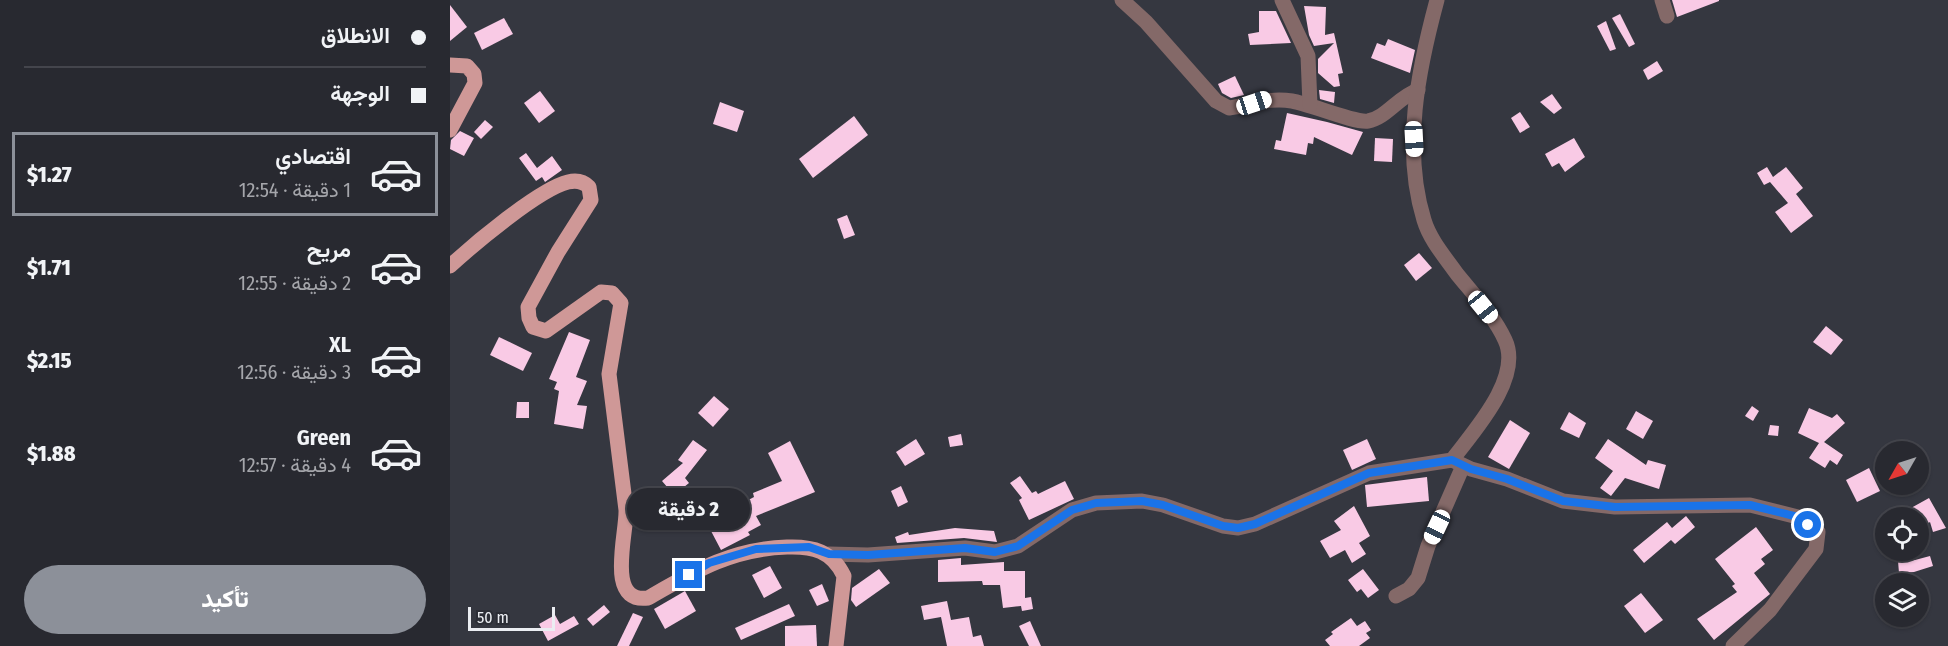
<!DOCTYPE html>
<html lang="ar">
<meta charset="utf-8">
<style>
:root{--surface:#282930;--page:#303138;--text:#f1f3f6;--muted:#a5a6ab;--line:#44454c;--accent:#8c9099}
body{margin:0;font-family:"Fira Sans Condensed",Vazirmatn,sans-serif;background:var(--page);color:var(--text);direction:rtl;height:100vh;display:flex;flex-direction:column;font-size:22px;white-space:nowrap}
*{box-sizing:border-box;margin:0}
p{font-size:20px;color:var(--muted)}
.icon{flex:none;width:33px;height:33px;fill:none;stroke:currentColor;stroke-width:2;stroke-linecap:round;stroke-linejoin:round}
.map{position:relative;flex:1;overflow:hidden;direction:ltr}
.drawer{display:flex;flex-direction:column;background:var(--surface);width:450px}
.drawer>*{flex:none}
.top-card{display:grid;align-content:center;height:132px;padding:0 24px;background:var(--surface)}
.needle{width:39px;rotate:231deg}
.buttons{position:absolute;left:1425px;top:441px;display:grid;gap:12px}
.buttons a{display:grid;place-items:center;width:54px;height:54px;border-radius:50%;background:var(--surface);box-shadow:0 2px 4px #0004,0 0 0 2px var(--line);font-size:30px}
.scale{position:absolute;left:18px;bottom:15px;width:87px;box-sizing:border-box;padding-left:6px;border:3px solid #ebedf2;border-top:0;font-size:16px;line-height:21px;white-space:nowrap;color:#ebedf2;-webkit-text-stroke:4px #2b2d35;paint-order:stroke}
.end{position:absolute;width:27px;height:27px;margin:-14px;border:8px solid #1a73e8;background:#fff;box-shadow:0 0 0 3px #fff}
.from{border-radius:50%}
.bubble{position:absolute;height:42px;border-radius:21px;background:var(--surface);box-shadow:0 2px 4px #0004,0 0 0 2px var(--line);font-size:20px;font-weight:800;line-height:42px;text-align:center;direction:rtl}
.car{position:absolute;width:18px;height:36px;margin:-18px -9px;border-radius:8px;box-shadow:0 0 4px 2px #0007;background:linear-gradient(#fff 24%,#345 0 40%,#fff 0 76%,#345 0 86%,#fff 0)}
.top-card b{display:flex;align-items:center;gap:21px;height:57px;font-size:22px}
.top-card b+b{border-top:2px solid var(--line)}
.top-card i{width:15px;height:15px;background:var(--text)}
ul{padding:0;list-style:none}
li{display:flex;align-items:center;gap:18px;height:84px;margin:0 12px 9px;padding:0 12px;border:3px solid transparent;border-radius:0px}
li div{flex:1}
li b{display:block;font-size:22px}
li em{font-style:normal;font-weight:800}
li.current{border-color:var(--accent)}
li>.icon{width:54px;height:54px;stroke-width:1.5}
.cta{display:flex;gap:12px;margin-top:auto;padding:12px 24px}
.cta a{flex:1;height:69px;border-radius:36px;background:var(--accent);color:#fff;font-size:24px;font-weight:800;line-height:69px;text-align:center}
main{display:flex;flex:1;min-height:0}
.map>svg:first-child{display:block}
.building{fill:#f9cae5}
.lines{fill:none;stroke-linecap:round;stroke-linejoin:round}
.minor{stroke:#846968;stroke-width:15}
.major{stroke:#cf9897;stroke-width:15}
.route{stroke:#1a73e8;stroke-width:8}
</style>
<main>
<div class="map">
<svg width="1498" height="646" viewBox="0 0 1498 646">
<rect width="100%" height="100%" fill="#353740"/>
<g class="building">
<polygon points="1222,0 1269,0 1269,1 1227,17"/>
<polygon points="0,5 17,27 0,41"/>
<polygon points="854,6 876,7 875,35 884,33 893,73 888,74 890,86 884,87 868,73 868,59 884,43 864,46 859,35"/>
<polygon points="809,11 826,11 841,43 800,45 798,34 809,32"/>
<polygon points="1170,14 1185,44 1179,47 1162,18"/>
<polygon points="54,18 63,34 32,50 24,33"/>
<polygon points="1156,21 1166,49 1160,51 1147,26"/>
<polygon points="938,39 965,50 960,73 921,58 927,43 935,46"/>
<polygon points="1207,61 1213,71 1198,80 1193,70"/>
<polygon points="785,76 794,95 781,98 772,93 768,84"/>
<polygon points="869,90 885,92 884,103 870,99"/>
<polygon points="90,91 105,111 89,123 74,103"/>
<polygon points="1102,94 1112,108 1104,114 1090,102"/>
<polygon points="270,102 294,111 287,132 263,124"/>
<polygon points="1070,112 1080,127 1070,133 1061,118"/>
<polygon points="837,113 877,122 913,132 902,155 864,137 863,144 858,143 856,155 824,149 826,140 831,141"/>
<polygon points="404,116 418,135 363,178 349,159"/>
<polygon points="35,120 43,127 31,139 24,132"/>
<polygon points="10,131 24,138 14,156 0,149 1,140"/>
<polygon points="925,138 943,139 942,162 924,161"/>
<polygon points="1124,138 1135,157 1115,172 1109,163 1102,167 1095,154"/>
<polygon points="76,153 87,168 102,156 112,170 95,182 92,177 86,181 69,158"/>
<polygon points="1317,167 1323,177 1336,167 1353,188 1346,194 1363,216 1341,233 1325,212 1338,203 1320,182 1314,185 1307,173"/>
<polygon points="397,215 405,235 394,239 387,219"/>
<polygon points="969,253 982,268 966,281 954,265"/>
<polygon points="1376,326 1393,340 1381,355 1363,342"/>
<polygon points="119,332 140,340 126,377 137,381 127,405 137,406 133,429 104,424 109,391 104,389 107,382 99,379"/>
<polygon points="49,337 82,353 73,371 40,355"/>
<polygon points="264,396 279,409 263,427 248,413"/>
<polygon points="67,402 79,402 79,418 66,418"/>
<polygon points="1302,406 1309,411 1303,421 1295,416"/>
<polygon points="1359,408 1382,418 1387,414 1395,423 1374,442 1393,455 1387,465 1380,460 1375,468 1359,458 1369,443 1348,433"/>
<polygon points="1186,411 1203,421 1193,439 1176,429"/>
<polygon points="1119,412 1136,423 1129,438 1110,429"/>
<polygon points="1060,420 1080,433 1059,469 1038,457"/>
<polygon points="1320,425 1329,426 1328,436 1318,435"/>
<polygon points="511,434 513,445 500,447 498,437"/>
<polygon points="466,439 475,454 455,466 446,452"/>
<polygon points="917,439 926,459 902,470 893,450"/>
<polygon points="1158,439 1196,465 1198,460 1216,465 1209,489 1175,478 1161,496 1150,488 1163,471 1145,458"/>
<polygon points="243,440 257,450 235,478 239,483 224,495 212,481 233,463 228,460"/>
<polygon points="340,441 365,492 306,516 311,525 298,532 300,535 271,550 261,531 292,511 289,505 304,497 303,493 332,481 318,453"/>
<polygon points="1419,468 1430,491 1407,502 1396,480"/>
<polygon points="570,476 582,493 586,491 588,494 615,481 624,499 579,520 569,500 572,498 560,483"/>
<polygon points="977,477 979,501 917,507 915,485"/>
<polygon points="451,486 458,502 448,507 441,491"/>
<polygon points="1479,498 1496,528 1483,532 1480,522 1472,527 1461,508"/>
<polygon points="904,506 920,536 909,543 916,554 902,563 895,550 880,558 870,541 891,530 884,521"/>
<polygon points="1236,516 1245,527 1225,544 1221,540 1194,563 1183,550 1217,522 1222,528"/>
<polygon points="1306,527 1323,550 1311,559 1315,564 1304,573 1320,594 1264,640 1247,619 1287,592 1282,586 1285,584 1265,559"/>
<polygon points="505,528 544,531 547,542 514,538 447,543 445,537 458,532 459,535"/>
<polygon points="1480,556 1483,566 1464,572 1449,573 1448,561 1465,560"/>
<polygon points="511,558 511,565 554,562 554,571 575,571 575,598 581,597 583,609 572,611 571,606 553,608 550,585 533,585 532,581 488,582 488,560"/>
<polygon points="320,566 332,588 314,598 302,575"/>
<polygon points="429,569 440,583 406,607 401,600 402,588"/>
<polygon points="913,569 929,590 918,598 911,589 907,592 898,580"/>
<polygon points="372,584 379,601 367,606 359,590"/>
<polygon points="235,591 246,611 215,629 204,609"/>
<polygon points="1191,593 1213,620 1195,633 1174,606"/>
<polygon points="497,601 501,620 519,617 523,637 531,635 534,646 497,646 491,617 474,620 471,606"/>
<polygon points="339,604 345,616 291,640 285,628"/>
<polygon points="154,605 160,612 143,626 137,619"/>
<polygon points="183,613 193,617 179,646 167,646"/>
<polygon points="105,615 110,624 124,616 129,624 98,641 89,624"/>
<polygon points="901,618 907,626 915,621 921,630 916,633 920,638 909,646 880,646 875,640 883,634 881,632"/>
<polygon points="580,621 591,646 579,646 569,626"/>
<polygon points="366,625 367,646 335,646 335,626"/>
</g>
<g class="lines">
<g class="minor">
<path d="M 672,0 L 696,22 L 766,101 L 779,108 C 802,105 819,97 842,101 C 860,104 904,123 918,121 C 936,118 948,97 968,90"/>
<polyline points="832,0 858,56 860,105"/>
<polyline points="1212,0 1217,16"/>
<polyline points="1002,460 1021,469 1057,479 1113,501 1165,507 1300,505 1348,517 1368,532 1366,549 1320,610 1283,646"/>
<path d="M 379,554 L 418,555 L 515,548 L 545,552 L 568,546 L 622,510 L 646,503 L 692,501 L 713,505 L 773,526 L 788,528 L 805,524 L 919,473 L 1002,460 C 1023,432 1073,378 1055,340 C 1044,316 1024,295 1007,274 C 995,257 980,240 974,220 C 952,149 968,70 987,0"/>
<polyline points="946,596 959,589 968,578 978,546 1013,466"/>
</g>
<g class="major">
<polyline points="0,65 17,66 24,74 25,83 0,130"/>
<path d="M 0,266 C 23,245 89,189 118,182 C 126,180 133,181 139,187 L 141,200 L 108,252 L 78,307 L 79,318 L 83,327 L 96,331 L 151,292 L 162,293 L 171,303 L 159,374 L 176,510 C 177,534 155,604 198,598 C 245,571 281,549 337,547 C 363,546 382,551 394,576 L 386,646"/>
</g>
</g>
<g class="lines">
<polyline class="route" points="239,575 259,563 306,549 359,547 379,554 418,555 515,548 545,552 568,546 622,510 646,503 692,501 713,505 773,526 788,528 805,524 919,473 1002,460 1021,469 1057,479 1113,501 1165,507 1300,505 1348,517 1358,525"/>
</g>
</svg>
<div class="buttons">
<a><svg class="needle" viewBox="-14 -14 28 28"><path d="M0-13l5 13h-10z" fill="#e53935"/><path d="M0 13l5-13h-10z" fill="#a5a6ab"/></svg></a>
<a><svg class="icon" aria-label="locate" viewBox="0 0 24 24"><circle cx="12" cy="12" r="6"/><path d="M12 2v4M12 18v4M2 12h4M18 12h4"/></svg></a>
<a><svg class="icon" aria-label="layers" viewBox="0 0 24 24"><path d="M12 4l9 5-9 5-9-5zM3 14l9 5 9-5"/></svg></a>
</div>
<div class="scale">50 m</div>
<i class="end from" style="left:1358px;top:525px"></i>
<i class="end" style="left:239px;top:575px"></i>
<div class="bubble" style="left:177px;top:488px;width:123px">2 دقيقة</div>
<i class="car" style="left:804px;top:103px;rotate:72deg"></i>
<i class="car" style="left:964px;top:139px;rotate:177deg"></i>
<i class="car" style="left:1033px;top:307px;rotate:141deg"></i>
<i class="car" style="left:987px;top:527px;rotate:205deg"></i>
</div>
<section class="drawer">
<div class="top-card">
<b><i class="from"></i>الانطلاق</b>
<b><i></i>الوجهة</b>
</div>
<ul>
<li class="current"><svg class="icon" aria-label="car" viewBox="0 0 24 24"><path d="M5 17H2v-5l4-1 3-4h7l3 4 3 1v5h-3M9 17h6M6 11h13"/><circle cx="7" cy="17" r="2"/><circle cx="17" cy="17" r="2"/></svg><div><b>اقتصادي</b><p>1 دقيقة · 12:54</p></div><em>$1.27</em></li>
<li><svg class="icon" aria-label="car" viewBox="0 0 24 24"><path d="M5 17H2v-5l4-1 3-4h7l3 4 3 1v5h-3M9 17h6M6 11h13"/><circle cx="7" cy="17" r="2"/><circle cx="17" cy="17" r="2"/></svg><div><b>مريح</b><p>2 دقيقة · 12:55</p></div><em>$1.71</em></li>
<li><svg class="icon" aria-label="car" viewBox="0 0 24 24"><path d="M5 17H2v-5l4-1 3-4h7l3 4 3 1v5h-3M9 17h6M6 11h13"/><circle cx="7" cy="17" r="2"/><circle cx="17" cy="17" r="2"/></svg><div><b>XL</b><p>3 دقيقة · 12:56</p></div><em>$2.15</em></li>
<li><svg class="icon" aria-label="car" viewBox="0 0 24 24"><path d="M5 17H2v-5l4-1 3-4h7l3 4 3 1v5h-3M9 17h6M6 11h13"/><circle cx="7" cy="17" r="2"/><circle cx="17" cy="17" r="2"/></svg><div><b>Green</b><p>4 دقيقة · 12:57</p></div><em>$1.88</em></li>
</ul>
<div class="cta"><a>تأكيد</a></div>
</section>
</main>
